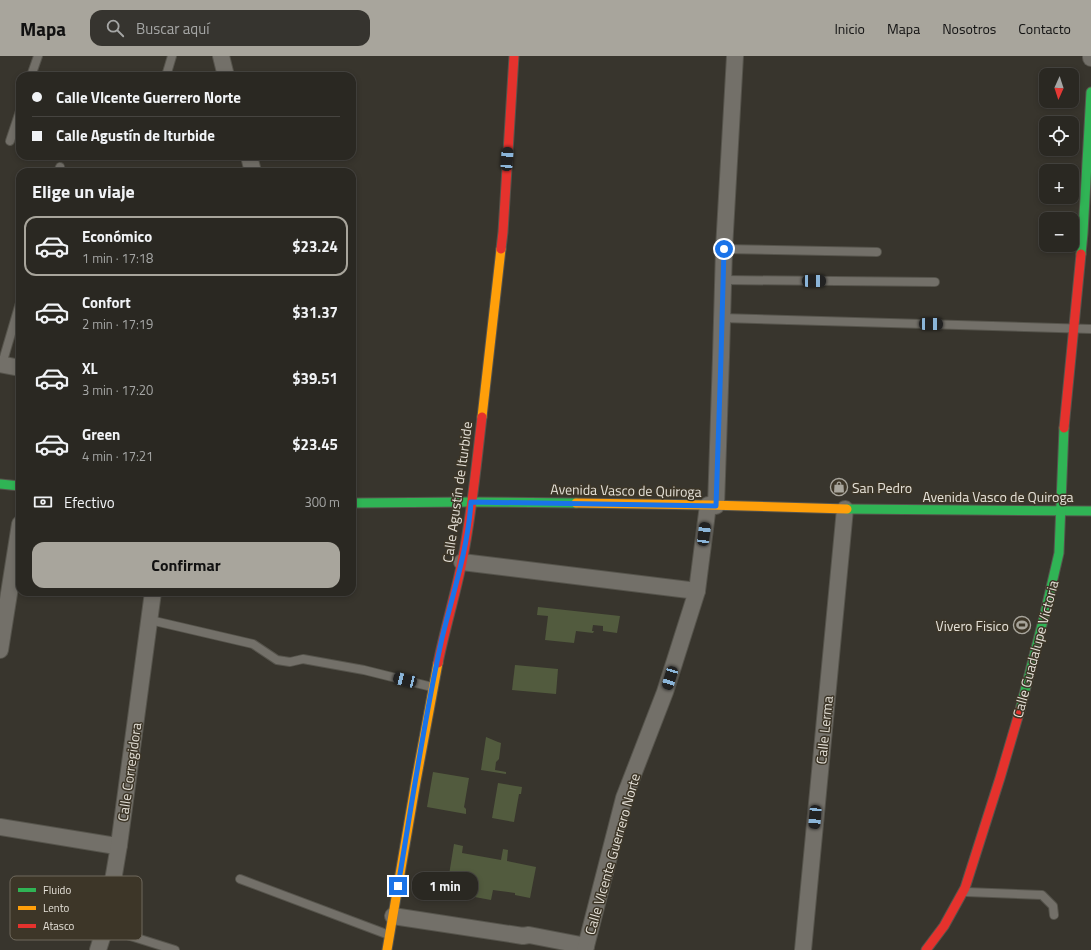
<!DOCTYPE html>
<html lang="es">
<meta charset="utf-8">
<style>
:root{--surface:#2a2822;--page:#36342f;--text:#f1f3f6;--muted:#a5a6a5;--line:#464440;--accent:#a8a59c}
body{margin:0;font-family:"Titillium Web",sans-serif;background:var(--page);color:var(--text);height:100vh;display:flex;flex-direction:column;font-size:15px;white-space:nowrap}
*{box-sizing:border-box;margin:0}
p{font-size:13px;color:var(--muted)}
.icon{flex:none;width:22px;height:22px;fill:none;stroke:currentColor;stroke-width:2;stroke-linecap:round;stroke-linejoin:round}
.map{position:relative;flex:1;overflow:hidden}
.details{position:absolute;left:16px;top:112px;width:340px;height:428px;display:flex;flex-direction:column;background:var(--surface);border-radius:12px;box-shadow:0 2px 6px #0003,0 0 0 1px var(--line)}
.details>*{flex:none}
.banner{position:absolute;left:16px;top:16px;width:340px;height:88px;border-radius:12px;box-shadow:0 2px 6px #0003,0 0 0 1px var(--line);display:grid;align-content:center;height:88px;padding:0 16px;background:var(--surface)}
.needle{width:26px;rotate:183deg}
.fabs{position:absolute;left:1039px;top:12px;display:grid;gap:8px}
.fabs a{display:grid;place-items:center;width:40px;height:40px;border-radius:8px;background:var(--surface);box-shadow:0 2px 6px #0003,0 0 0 1px var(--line);font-size:20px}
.end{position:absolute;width:18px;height:18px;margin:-9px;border:5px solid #1a73e8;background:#fff;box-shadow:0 0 0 2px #fff}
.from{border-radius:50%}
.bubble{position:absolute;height:28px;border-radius:12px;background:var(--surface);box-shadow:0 2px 6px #0003,0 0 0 1px var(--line);font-size:13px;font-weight:700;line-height:28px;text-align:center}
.car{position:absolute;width:12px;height:24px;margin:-12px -6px;border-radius:5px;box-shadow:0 0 3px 1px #0007;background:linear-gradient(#222 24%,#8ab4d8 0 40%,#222 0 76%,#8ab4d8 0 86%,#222 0)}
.banner b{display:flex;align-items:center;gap:14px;height:38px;font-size:15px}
.banner b+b{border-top:1px solid var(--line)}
.banner i{width:10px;height:10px;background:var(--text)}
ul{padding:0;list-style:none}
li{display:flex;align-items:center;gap:12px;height:60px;margin:0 8px 6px;padding:0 8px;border:2px solid transparent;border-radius:12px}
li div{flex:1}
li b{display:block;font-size:15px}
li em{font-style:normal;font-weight:700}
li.selected{border-color:var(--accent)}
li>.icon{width:36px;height:36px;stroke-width:1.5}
h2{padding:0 16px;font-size:18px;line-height:48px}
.pay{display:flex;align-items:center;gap:10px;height:44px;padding:0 16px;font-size:15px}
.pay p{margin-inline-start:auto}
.primary-button{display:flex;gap:8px;margin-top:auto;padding:8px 16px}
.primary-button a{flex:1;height:46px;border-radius:12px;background:var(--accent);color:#111;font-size:16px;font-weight:700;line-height:46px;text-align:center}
header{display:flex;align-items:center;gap:24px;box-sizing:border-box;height:56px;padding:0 20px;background:var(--accent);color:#111}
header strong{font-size:19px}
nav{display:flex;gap:22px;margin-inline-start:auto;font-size:14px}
.search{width:280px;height:36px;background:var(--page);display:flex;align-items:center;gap:10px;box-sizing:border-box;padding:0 14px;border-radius:12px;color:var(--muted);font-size:15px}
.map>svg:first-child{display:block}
.green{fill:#525b3e}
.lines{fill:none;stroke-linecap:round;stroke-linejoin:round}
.lane-casing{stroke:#56544c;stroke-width:10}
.street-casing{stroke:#56544c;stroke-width:18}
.fast-casing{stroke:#56544c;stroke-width:11}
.slow-casing{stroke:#56544c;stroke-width:11}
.jam-casing{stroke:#56544c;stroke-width:11}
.lane{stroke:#737069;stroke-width:8}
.street{stroke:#737069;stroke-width:16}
.fast{stroke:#30b455;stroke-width:9}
.slow{stroke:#ff9f0a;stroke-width:9}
.jam{stroke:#e5322d;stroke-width:9}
.route{stroke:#1a73e8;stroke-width:5}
.labels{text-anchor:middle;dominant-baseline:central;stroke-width:3;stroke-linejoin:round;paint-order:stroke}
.poi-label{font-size:14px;fill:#e5e1d8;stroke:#3d3628;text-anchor:start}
.street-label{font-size:14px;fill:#e5e1d8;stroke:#3d3628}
.key{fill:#3d3628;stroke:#6f695d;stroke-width:1}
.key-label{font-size:11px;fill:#e5e1d8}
</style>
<header>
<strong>Mapa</strong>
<div class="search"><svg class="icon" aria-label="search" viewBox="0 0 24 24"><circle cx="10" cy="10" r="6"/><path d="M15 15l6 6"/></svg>Buscar aquí</div>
<nav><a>Inicio</a><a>Mapa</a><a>Nosotros</a><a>Contacto</a></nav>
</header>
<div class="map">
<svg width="1091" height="894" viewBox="0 0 1091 894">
<rect width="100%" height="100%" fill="#38352d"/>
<g class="green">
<polygon points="538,551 620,560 617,577 603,575 603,570 593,569 592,575 594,575 593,577 576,575 574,587 545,584 548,560 537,559"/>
<polygon points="515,609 558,613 556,638 512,634"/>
<polygon points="486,681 498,686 501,687 499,703 496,706 495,714 506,716 506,718 481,714"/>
<polygon points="433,716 469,722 464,751 466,753 466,758 427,751"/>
<polygon points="498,727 522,731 521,738 519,738 514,766 492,762"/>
<polygon points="454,788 463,790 462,797 501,804 503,793 508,794 507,805 536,811 530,842 515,839 515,837 493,834 491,844 442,835 445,818 449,819"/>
</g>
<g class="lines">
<g class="lane-casing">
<g id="lane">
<polyline points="31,20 38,0"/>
<polyline points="166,20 172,0"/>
<polyline points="10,85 20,55"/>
<polyline points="58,116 60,111"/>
<polyline points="724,193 877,196"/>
<polyline points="723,224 935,226"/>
<polyline points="722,262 1091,273"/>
<polyline points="2,308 20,247"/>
<polyline points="150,564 253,588 277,604 290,606 303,603 364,614 432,631"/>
<polyline points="240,823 389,879"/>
<polyline points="966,836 1042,839 1053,850 1054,859"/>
<polyline points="105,872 175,894"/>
</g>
</g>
<g class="street-casing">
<g id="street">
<polyline points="221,0 226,20"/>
<polyline points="1091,0 1091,2"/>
<polyline points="249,100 253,116"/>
<polyline points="0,308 20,312"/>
<polyline points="716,450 721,301 724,193 735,0"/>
<polyline points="462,506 697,535"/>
<polyline points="0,594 20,468"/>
<polyline points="0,771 110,789 119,789"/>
<polyline points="393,860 523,880 529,879 586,890"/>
<polyline points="98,894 105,872 119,789 153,536"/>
<polyline points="585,894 624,742 665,636 697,535 708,449"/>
<polyline points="803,894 845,453"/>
</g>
</g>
<g class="fast-casing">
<g id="fast">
<polyline points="1081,198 1083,177 1091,36"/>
<polyline points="0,428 20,430"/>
<polyline points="352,447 471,446 576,447"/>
<polyline points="847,453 1091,455"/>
<polyline points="1020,654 1045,557 1059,497 1064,372"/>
</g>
</g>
<g class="slow-casing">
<g id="slow">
<polyline points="482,361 501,193"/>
<polyline points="576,447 708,449 847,453"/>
<polyline points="387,894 416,725 438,607"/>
</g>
</g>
<g class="jam-casing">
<g id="jam">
<polyline points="501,193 503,176 514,0"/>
<polyline points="1064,372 1081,198"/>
<path d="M 438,607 C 445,573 455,540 462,506 C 472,458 476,410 482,361"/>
<polyline points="926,894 944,870 965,832 1000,722 1020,654"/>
</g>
</g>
<use href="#lane" class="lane"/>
<use href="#street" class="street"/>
<use href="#fast" class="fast"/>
<use href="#slow" class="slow"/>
<use href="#jam" class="jam"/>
</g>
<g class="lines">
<path class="route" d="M 398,830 C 412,747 424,664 442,582 C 453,537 468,492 471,446 L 716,450 L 721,301 L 724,193"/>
</g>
<defs>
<g id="shop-ring" transform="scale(0.9)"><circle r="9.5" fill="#3d3628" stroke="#a8a59c" stroke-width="1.5"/><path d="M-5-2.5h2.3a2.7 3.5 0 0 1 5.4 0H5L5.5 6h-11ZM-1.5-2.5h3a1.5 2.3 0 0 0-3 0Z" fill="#a8a59c"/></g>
<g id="stadium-ring" transform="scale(0.9)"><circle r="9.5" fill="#3d3628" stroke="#a8a59c" stroke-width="1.5"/><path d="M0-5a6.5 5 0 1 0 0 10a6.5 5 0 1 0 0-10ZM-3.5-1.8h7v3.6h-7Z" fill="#a8a59c"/></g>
</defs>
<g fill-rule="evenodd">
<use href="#shop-ring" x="839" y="431"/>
<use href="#stadium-ring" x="1022" y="569"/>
</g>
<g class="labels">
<g class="poi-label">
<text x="852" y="431">San Pedro</text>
<text x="1009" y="569" text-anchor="end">Vivero Fisico</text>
</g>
<g class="street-label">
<text transform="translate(626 434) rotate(1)">Avenida Vasco de Quiroga</text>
<text transform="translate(457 436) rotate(-82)">Calle Agustín de Iturbide</text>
<text x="998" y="440">Avenida Vasco de Quiroga</text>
<text transform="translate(1035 593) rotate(-75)">Calle Guadalupe Victoria</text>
<text transform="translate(824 674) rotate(-84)">Calle Lerma</text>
<text transform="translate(129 716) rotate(-82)">Calle Corregidora</text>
<text transform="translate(612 798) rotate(-74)">Calle VIcente Guerrero Norte</text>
</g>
</g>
<rect x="10" y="820" width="132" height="64" rx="6" class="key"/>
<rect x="18" y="832" width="18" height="4" fill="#30b455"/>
<rect x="18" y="850" width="18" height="4" fill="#ff9f0a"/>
<rect x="18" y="868" width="18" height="4" fill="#e5322d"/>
<g class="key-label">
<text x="43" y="838">Fluido</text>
<text x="43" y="856">Lento</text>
<text x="43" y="874">Atasco</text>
</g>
</svg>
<div class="fabs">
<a><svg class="needle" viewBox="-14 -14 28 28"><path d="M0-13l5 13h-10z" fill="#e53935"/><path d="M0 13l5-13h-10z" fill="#a5a6a5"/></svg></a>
<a><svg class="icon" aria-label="locate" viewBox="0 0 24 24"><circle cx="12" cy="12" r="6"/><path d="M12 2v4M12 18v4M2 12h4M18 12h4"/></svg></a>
<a>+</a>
<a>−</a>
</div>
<i class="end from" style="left:724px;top:193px"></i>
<i class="end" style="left:398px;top:830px"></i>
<div class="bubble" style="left:412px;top:816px;width:66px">1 min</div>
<i class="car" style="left:507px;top:103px;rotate:4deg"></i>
<i class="car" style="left:814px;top:225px;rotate:90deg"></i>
<i class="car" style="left:931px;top:268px;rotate:91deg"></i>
<i class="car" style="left:704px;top:478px;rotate:7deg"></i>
<i class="car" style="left:670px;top:622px;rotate:197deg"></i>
<i class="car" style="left:405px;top:624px;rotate:284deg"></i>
<i class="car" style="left:815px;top:761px;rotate:185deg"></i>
<div class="banner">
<b><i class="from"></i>Calle VIcente Guerrero Norte</b>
<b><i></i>Calle Agustín de Iturbide</b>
</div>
<section class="details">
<h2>Elige un viaje</h2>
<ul>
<li class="selected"><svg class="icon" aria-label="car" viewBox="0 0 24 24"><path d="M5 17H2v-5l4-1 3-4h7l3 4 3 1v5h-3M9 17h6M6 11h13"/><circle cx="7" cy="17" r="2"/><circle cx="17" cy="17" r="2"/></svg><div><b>Económico</b><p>1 min · 17:18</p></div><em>$23.24</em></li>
<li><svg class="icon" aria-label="car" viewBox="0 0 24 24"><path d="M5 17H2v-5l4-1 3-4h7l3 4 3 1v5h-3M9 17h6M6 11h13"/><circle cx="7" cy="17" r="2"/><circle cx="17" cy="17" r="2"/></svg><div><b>Confort</b><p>2 min · 17:19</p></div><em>$31.37</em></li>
<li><svg class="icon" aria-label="car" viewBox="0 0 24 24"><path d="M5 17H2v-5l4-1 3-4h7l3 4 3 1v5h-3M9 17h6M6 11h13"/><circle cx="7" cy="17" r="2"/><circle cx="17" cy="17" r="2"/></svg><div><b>XL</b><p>3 min · 17:20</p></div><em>$39.51</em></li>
<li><svg class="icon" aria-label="car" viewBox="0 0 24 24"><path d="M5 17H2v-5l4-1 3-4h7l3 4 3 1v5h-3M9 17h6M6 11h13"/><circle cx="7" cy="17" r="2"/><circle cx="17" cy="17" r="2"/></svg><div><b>Green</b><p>4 min · 17:21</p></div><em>$23.45</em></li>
</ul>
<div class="pay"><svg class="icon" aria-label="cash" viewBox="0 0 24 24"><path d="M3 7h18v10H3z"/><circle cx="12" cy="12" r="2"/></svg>Efectivo<p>300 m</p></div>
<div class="primary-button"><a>Confirmar</a></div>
</section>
</div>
